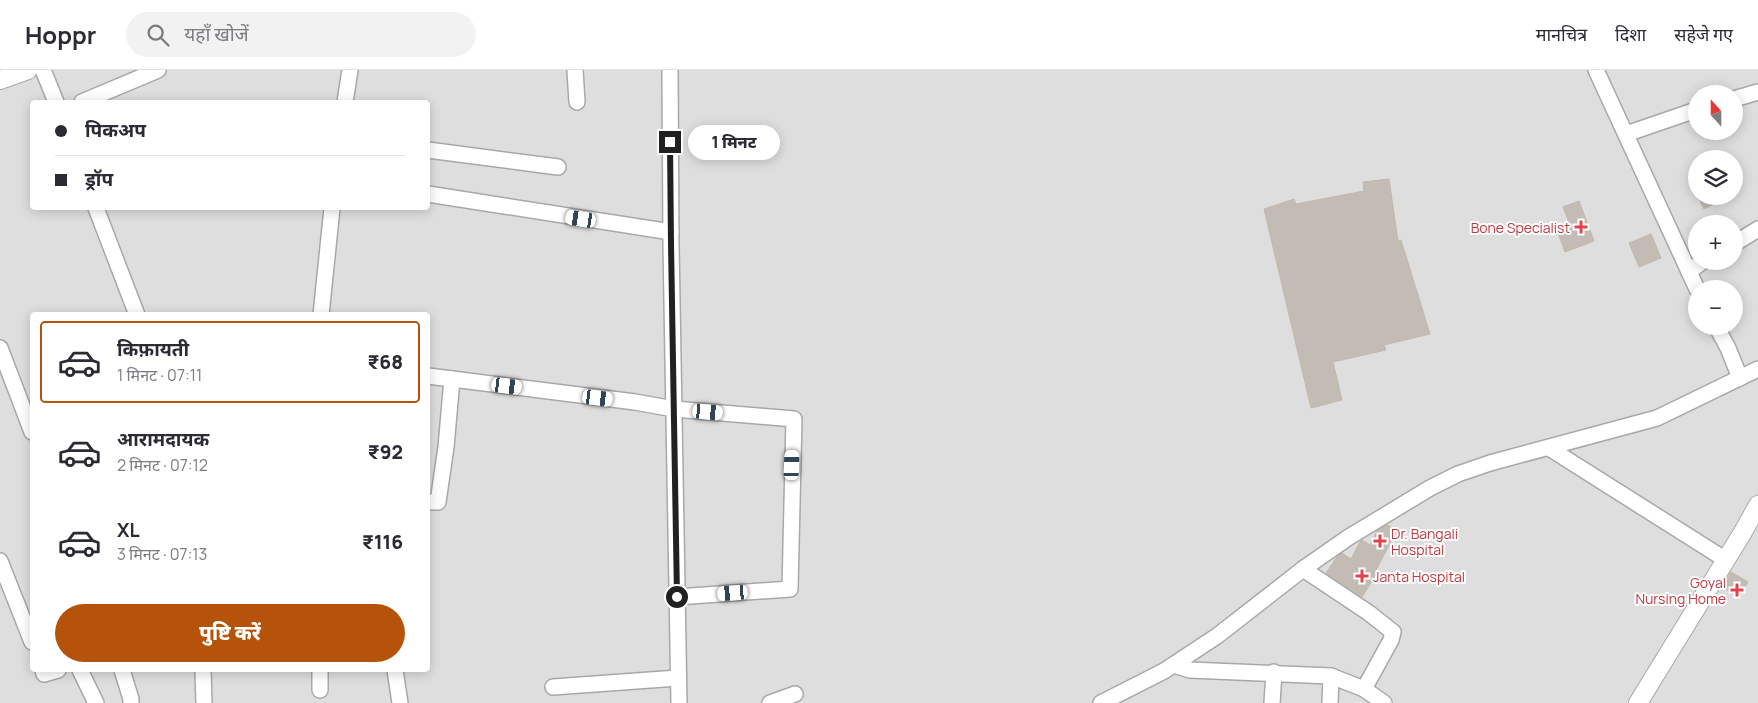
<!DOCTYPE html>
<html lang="hi">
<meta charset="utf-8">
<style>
:root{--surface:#fff;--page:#f2f2f3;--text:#2b2b33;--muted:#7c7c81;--line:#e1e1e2;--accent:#b45309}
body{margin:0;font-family:Manrope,"Noto Sans Devanagari",sans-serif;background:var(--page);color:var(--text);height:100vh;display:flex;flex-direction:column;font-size:19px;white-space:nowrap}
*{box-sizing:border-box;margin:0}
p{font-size:16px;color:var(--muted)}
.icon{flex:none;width:28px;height:28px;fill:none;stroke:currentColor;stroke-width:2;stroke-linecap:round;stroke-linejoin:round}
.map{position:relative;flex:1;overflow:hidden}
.side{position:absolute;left:30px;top:242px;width:400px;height:360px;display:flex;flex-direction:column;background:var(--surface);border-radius:5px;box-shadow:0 2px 12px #0003}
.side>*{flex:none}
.banner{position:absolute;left:30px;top:30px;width:400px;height:110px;border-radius:5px;box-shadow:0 2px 12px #0003;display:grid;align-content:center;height:110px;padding:0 25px;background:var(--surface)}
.needle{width:32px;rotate:339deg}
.buttons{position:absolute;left:1688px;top:15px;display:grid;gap:10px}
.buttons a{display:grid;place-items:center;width:55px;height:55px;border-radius:50%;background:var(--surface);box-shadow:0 2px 12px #0003;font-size:25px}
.end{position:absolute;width:22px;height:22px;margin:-11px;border:6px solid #212121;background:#fff;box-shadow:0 0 0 2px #fff}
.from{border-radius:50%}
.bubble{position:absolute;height:35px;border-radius:18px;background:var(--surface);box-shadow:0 2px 12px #0003;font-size:16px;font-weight:800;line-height:35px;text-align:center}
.car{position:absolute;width:15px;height:30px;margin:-15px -8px;border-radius:6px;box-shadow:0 0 4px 1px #0007;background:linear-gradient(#fff 24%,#345 0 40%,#fff 0 76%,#345 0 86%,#fff 0)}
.banner b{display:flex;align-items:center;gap:18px;height:48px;font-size:19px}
.banner b+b{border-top:1px solid var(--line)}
.banner i{width:12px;height:12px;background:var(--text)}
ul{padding:9px 0 0;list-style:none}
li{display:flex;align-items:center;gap:15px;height:82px;margin:0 10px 8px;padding:0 15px;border:2px solid transparent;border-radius:5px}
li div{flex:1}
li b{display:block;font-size:19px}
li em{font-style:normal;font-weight:800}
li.active{border-color:var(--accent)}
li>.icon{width:45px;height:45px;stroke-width:1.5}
.cta{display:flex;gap:10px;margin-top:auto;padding:10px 25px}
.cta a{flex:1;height:58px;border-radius:30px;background:var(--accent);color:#fff;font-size:20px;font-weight:800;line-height:58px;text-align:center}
header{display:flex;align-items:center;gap:30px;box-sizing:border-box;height:70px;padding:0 25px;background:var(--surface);border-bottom:1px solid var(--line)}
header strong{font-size:24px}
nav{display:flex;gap:28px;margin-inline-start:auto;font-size:18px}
.search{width:350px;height:45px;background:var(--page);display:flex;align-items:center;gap:12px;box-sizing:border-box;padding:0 18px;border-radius:28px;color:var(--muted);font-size:19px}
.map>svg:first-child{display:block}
.residential{fill:#dfdede;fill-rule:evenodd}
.building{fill:#c2bcb4;stroke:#c3b7aa}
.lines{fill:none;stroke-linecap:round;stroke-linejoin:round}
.minor-casing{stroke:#a8a8a8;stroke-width:18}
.tertiary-casing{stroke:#a8a8a8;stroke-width:20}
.minor{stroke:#fff;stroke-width:15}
.tertiary{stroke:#fff;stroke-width:18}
.route{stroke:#212121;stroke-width:6}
.health-dot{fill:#e0444e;stroke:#fff;stroke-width:2}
.labels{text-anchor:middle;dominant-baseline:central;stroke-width:4;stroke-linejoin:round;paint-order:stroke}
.health-label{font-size:14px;fill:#be3a42;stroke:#fff;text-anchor:end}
</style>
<header>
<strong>Hoppr</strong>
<div class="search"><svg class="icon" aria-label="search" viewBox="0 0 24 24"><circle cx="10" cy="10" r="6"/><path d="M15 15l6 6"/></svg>यहाँ खोजें</div>
<nav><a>मानचित्र</a><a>दिशा</a><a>सहेजे गए</a></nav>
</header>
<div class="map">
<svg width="1758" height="633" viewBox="0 0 1758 633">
<rect width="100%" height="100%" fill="#f1efe8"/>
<g class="residential">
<path d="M 33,0 L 669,0 L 678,633 L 0,633 L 0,12 ZM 32,32 L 428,32 L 428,138 L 32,138 ZM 32,245 L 428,245 L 428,600 L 32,600 Z"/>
<polygon points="672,0 1594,0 1696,220 1696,256 1714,256 1738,307 1656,347 1457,403 1216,565 1099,633 681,633"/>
<path d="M 1598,0 L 1758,0 L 1758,297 L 1741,306 L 1718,256 L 1734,256 L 1734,219 L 1699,219 ZM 1696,24 L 1734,24 L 1734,61 L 1696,61 ZM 1696,89 L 1734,89 L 1734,126 L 1696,126 ZM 1696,154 L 1734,154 L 1734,191 L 1696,191 Z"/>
<polygon points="1758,300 1758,432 1636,633 1105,633 1431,419 1584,369"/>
<polygon points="1758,439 1758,633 1640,633"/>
</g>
<g class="building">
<polygon points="1389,109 1398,171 1401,170 1430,264 1384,275 1386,280 1333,292 1342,330 1311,338 1264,139 1294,129 1296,134 1364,121 1363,112"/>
<polygon points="1698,126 1731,126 1704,139"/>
<polygon points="1579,131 1594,171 1565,182 1557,160 1570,155 1563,137"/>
<polygon points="1651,164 1661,188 1639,197 1629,173"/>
<polygon points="1387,455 1397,460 1374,504 1376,505 1362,527 1326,503 1337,487 1342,483 1351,489 1360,472 1362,470 1370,475 1377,461"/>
<polygon points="1731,502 1748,512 1739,527 1722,517"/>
</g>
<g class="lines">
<g class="minor-casing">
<g id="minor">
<polyline points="43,0 56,32"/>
<polyline points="575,0 577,32"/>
<polyline points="670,0 671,174 679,633"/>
<polyline points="1596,0 1697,219"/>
<polyline points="1734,29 1758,22"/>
<polyline points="82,32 158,0"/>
<polyline points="345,32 350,0"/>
<polyline points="1626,64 1696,40"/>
<polyline points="428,80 558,97"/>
<polyline points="428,124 671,162"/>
<polyline points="96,138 137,245"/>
<polyline points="1734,174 1758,159"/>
<polyline points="1689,202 1703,191"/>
<polyline points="321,245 332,138"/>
<polyline points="1716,256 1728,278 1740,308"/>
<polyline points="0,278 32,362"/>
<polyline points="428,306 452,309"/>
<polyline points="1549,378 1726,490"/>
<polyline points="428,432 438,432 446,377 452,309 635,332 674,339 794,349 790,519 677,527"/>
<polyline points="0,491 32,572"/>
<polyline points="1303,499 1369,543 1393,562 1391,570 1364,619 1384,633"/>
<polyline points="1174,595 1190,600 1331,606 1330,633"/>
<polyline points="43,600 44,604 58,600"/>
<polyline points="80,600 96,633"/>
<polyline points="122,600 131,629 131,633"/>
<polyline points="203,600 204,633"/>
<polyline points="320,600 320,620"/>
<polyline points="395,600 400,633"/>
<polyline points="1331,606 1364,619"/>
<polyline points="553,617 678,608"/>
<polyline points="770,633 795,624"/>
<polyline points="1101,633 1164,601 1217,566 1303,499 1349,467 1430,418 1458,404 1490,393 1657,348 1758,299"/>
<polyline points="1272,633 1274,602"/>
</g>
</g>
<g class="tertiary-casing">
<g id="tertiary">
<polyline points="0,10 28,0"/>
<polyline points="1638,633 1743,462 1758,435"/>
</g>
</g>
<use href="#minor" class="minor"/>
<use href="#tertiary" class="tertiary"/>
</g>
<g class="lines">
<polyline class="route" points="670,72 671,174 677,527"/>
</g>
<g class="health-dot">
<path d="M1578.5 149.5h5v5h5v5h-5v5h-5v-5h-5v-5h5z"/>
<path d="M1377.5 463.5h5v5h5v5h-5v5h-5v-5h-5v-5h5z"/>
<path d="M1359.5 498.5h5v5h5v5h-5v5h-5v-5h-5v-5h5z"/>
<path d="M1734.5 512.5h5v5h5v5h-5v5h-5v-5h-5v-5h5z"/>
</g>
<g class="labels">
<g class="health-label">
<text x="1570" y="157">Bone Specialist</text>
<text x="1391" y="463" text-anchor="start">Dr. Bangali<tspan x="1391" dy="16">Hospital</tspan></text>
<text x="1373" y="506" text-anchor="start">Janta Hospital</text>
<text x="1726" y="512">Goyal<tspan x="1726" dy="16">Nursing Home</tspan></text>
</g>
</g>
</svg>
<div class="buttons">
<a><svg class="needle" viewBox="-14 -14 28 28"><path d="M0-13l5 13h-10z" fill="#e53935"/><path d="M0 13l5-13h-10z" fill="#7c7c81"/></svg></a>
<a><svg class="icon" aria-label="layers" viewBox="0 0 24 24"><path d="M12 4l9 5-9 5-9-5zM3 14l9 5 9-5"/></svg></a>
<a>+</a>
<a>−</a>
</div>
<i class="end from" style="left:677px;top:527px"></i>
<i class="end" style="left:670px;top:72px"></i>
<div class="bubble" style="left:688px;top:55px;width:92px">1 मिनट</div>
<i class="car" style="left:581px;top:149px;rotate:279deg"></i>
<i class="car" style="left:507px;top:316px;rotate:97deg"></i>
<i class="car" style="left:598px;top:328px;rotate:97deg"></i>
<i class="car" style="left:708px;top:342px;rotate:95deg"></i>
<i class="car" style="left:792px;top:395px;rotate:2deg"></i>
<i class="car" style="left:733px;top:523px;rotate:266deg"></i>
<div class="banner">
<b><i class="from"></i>पिकअप</b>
<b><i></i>ड्रॉप</b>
</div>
<section class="side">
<ul>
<li class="active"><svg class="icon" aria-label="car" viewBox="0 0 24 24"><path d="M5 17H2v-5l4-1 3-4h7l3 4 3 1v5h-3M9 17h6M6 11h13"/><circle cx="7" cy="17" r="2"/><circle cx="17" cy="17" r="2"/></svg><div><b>किफ़ायती</b><p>1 मिनट · 07:11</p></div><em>₹68</em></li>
<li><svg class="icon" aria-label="car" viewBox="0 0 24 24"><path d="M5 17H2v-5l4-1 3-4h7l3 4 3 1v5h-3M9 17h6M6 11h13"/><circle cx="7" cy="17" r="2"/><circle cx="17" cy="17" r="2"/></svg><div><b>आरामदायक</b><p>2 मिनट · 07:12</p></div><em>₹92</em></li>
<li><svg class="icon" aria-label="car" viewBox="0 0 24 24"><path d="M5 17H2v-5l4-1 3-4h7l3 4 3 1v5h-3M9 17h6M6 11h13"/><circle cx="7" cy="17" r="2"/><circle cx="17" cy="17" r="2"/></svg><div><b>XL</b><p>3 मिनट · 07:13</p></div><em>₹116</em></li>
</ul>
<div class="cta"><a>पुष्टि करें</a></div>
</section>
</div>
